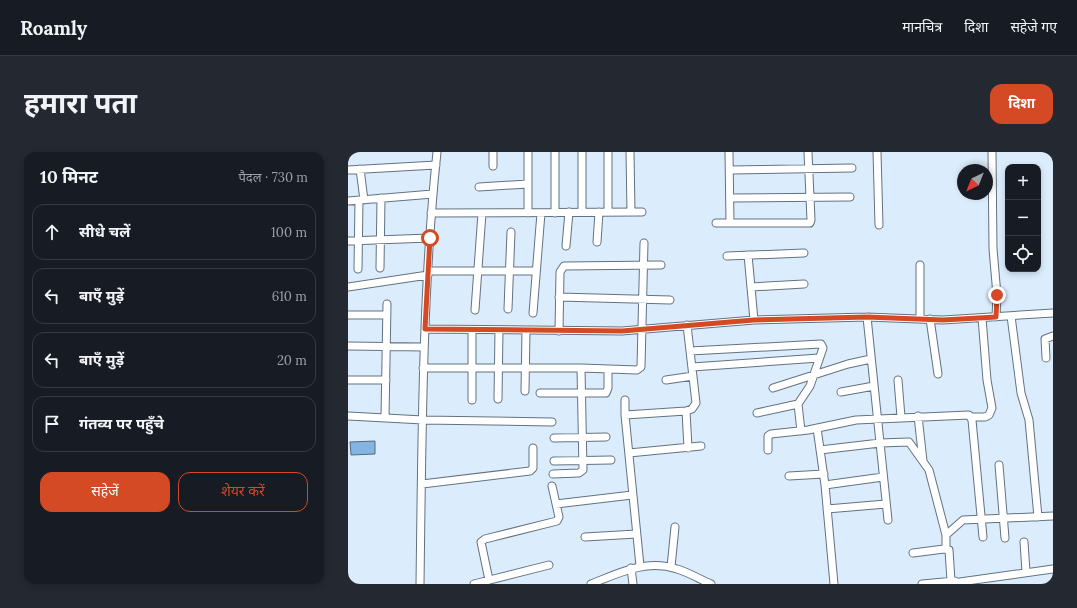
<!DOCTYPE html>
<html lang="hi">
<meta charset="utf-8">
<style>
:root{--surface:#171b24;--page:#242831;--text:#f1f3f6;--muted:#9ea1a6;--line:#363941;--accent:#d44a25}
body{margin:0;font-family:Lora,"Noto Sans Devanagari",serif;background:var(--page);color:var(--text)}
.controls{position:absolute;right:12px;top:12px;display:grid;overflow:hidden;border-radius:8px;box-shadow:0 2px 6px #0003}
.controls button{width:36px;height:36px;display:grid;place-items:center;padding:0;border:0;border-bottom:1px solid var(--line);background:var(--surface);color:var(--text);font:20px sans-serif}
.compass{position:absolute;left:609px;top:12px;width:36px;height:36px;border-radius:50%;background:var(--surface);box-shadow:0 2px 6px #0003;rotate:223deg}
.stop{position:absolute;width:12px;height:12px;margin:-9px;border:3px solid #d44a25;border-radius:50%;background:#fff}
.stop.end{background:#d44a25;border-color:#fff;box-shadow:0 1px 4px #0008}
.list{margin:0;padding:0;list-style:none}
h2{display:flex;justify-content:space-between;align-items:center;height:52px;margin:0;padding:0 16px;font-size:17px}
h2 small{font-size:13px;font-weight:400;color:var(--muted)}
.list li{display:grid;grid-template-columns:26px 1fr auto;gap:12px;align-items:center;box-sizing:border-box;height:56px;margin:0 8px 8px;padding:0 8px;border:1px solid var(--line);border-radius:12px}
.list b{display:block;font-size:15px;white-space:nowrap}
.list em{font-size:13px;font-style:normal;color:var(--muted)}
.actions{display:flex;gap:8px;padding:12px 16px}
.actions a{flex:1;padding:9px 0;border:1px solid var(--accent);border-radius:12px;text-align:center;font-size:14px;color:var(--accent)}
.actions .main{background:var(--accent);color:#fff}
.icon{flex:none;width:22px;height:22px;fill:none;stroke:currentColor;stroke-width:2;stroke-linecap:round;stroke-linejoin:round}
.map{position:relative;flex:none;width:705px;height:432px;overflow:hidden;border-radius:12px}
header{display:flex;align-items:center;gap:24px;box-sizing:border-box;height:56px;padding:0 20px;background:var(--surface);border-bottom:1px solid var(--line)}
header strong{font-size:19px}
nav{display:flex;gap:22px;margin-inline-start:auto;font-size:14px}
.intro{display:flex;align-items:center;justify-content:space-between;box-sizing:border-box;height:96px;padding:0 24px}
h1{margin:0;font-size:28px}
.button{padding:10px 18px;border-radius:12px;background:var(--accent);color:#fff;font-size:14px;font-weight:700}
main{display:flex;gap:24px;padding:0 24px}
aside{flex:1;background:var(--surface);border-radius:12px;box-shadow:0 2px 6px #0003}
.map>svg:first-child{display:block}
.building{fill:#84b5e2;stroke:#596876}
.lines{fill:none;stroke-linecap:round;stroke-linejoin:round}
.street-casing{stroke:#637280;stroke-width:9}
.street{stroke:#fff;stroke-width:7}
.route{stroke:#d44a25;stroke-width:5}
</style>
<header>
<strong>Roamly</strong>
<nav><a>मानचित्र</a><a>दिशा</a><a>सहेजे गए</a></nav>
</header>
<div class="intro"><h1>हमारा पता</h1><a class="button">दिशा</a></div>
<main>
<aside>
<h2>10 मिनट<small>पैदल · 730 m</small></h2>
<ul class="list">
<li><svg class="icon" aria-label="ahead" viewBox="0 0 24 24"><path d="M12 20V5M6 11l6-6 6 6"/></svg><div><b>सीधे चलें</b></div><em>100 m</em></li>
<li><svg class="icon" aria-label="left" viewBox="0 0 24 24"><path d="M17 20v-9H6M10 6l-5 5 5 5"/></svg><div><b>बाएँ मुड़ें</b></div><em>610 m</em></li>
<li><svg class="icon" aria-label="left" viewBox="0 0 24 24"><path d="M17 20v-9H6M10 6l-5 5 5 5"/></svg><div><b>बाएँ मुड़ें</b></div><em>20 m</em></li>
<li><svg class="icon" aria-label="arrive" viewBox="0 0 24 24"><path d="M6 21V4h12l-3 4 3 4H6"/></svg><div><b>गंतव्य पर पहुँचे</b></div></li>
</ul>
<div class="actions"><a class="main">सहेजें</a><a>शेयर करें</a></div>
</aside>
<div class="map">
<svg width="705" height="432" viewBox="0 0 705 432">
<rect width="100%" height="100%" fill="#dbecfc"/>
<path class="building" d="M27 289V302L3 303 2 290Z"/>
<g class="lines">
<g class="street-casing">
<path id="street" d="M234 0V60
M282 0 283 60
M381 0 382 71
M529 0 531 73
M644 0 645 97 649 143 648 165
M145 14V0
M12 17 16 48
M0 18 88 13
M382 18 504 16
M131 35 180 32
M382 46 502 45
M0 49 85 42
M260 60V0
M83 61 294 60
M180 61V0
M207 61V0
M368 71H462L463 68 460 0
M0 89 82 86
M249 90 251 60
M218 94 221 60
M400 103 406 168
M379 104 456 101
M572 113V166
M32 116 33 46
M10 117 11 48
M80 119H188
M0 135 80 123
M403 135 456 132
M211 145 322 148
M160 157 163 80
M127 158 134 61
M185 161 193 61
M0 163H39
M663 164 673 241 681 268 690 365
M519 165 540 368
M582 167 590 222
M77 177 274 179 406 168 519 165 595 168 705 161
M124 178V248
M211 179 212 120 216 114 313 113
M0 194 76 195
M342 199 473 192 475 196 462 234 450 252 453 279
M698 206 697 187 705 184
M344 215 471 206
M75 216H233L235 318 231 321 205 322
M233 216 289 218 293 215 296 91
M0 228H38
M318 228 345 224
M550 228 553 265
M425 236 500 212 523 207
M177 239 178 178
M493 240 526 234
M192 241H258L260 236V217
M150 247 151 178
M277 248V263
M338 259 340 296
M409 261 450 252
M0 264 75 268 204 270
M570 264 575 309
M37 265 39 152
M623 265H637L641 263 644 256 639 228 634 166
M469 276 477 333 486 432
M206 286 258 285
M420 298V284L423 282 460 278 508 268 621 263 624 268 635 385
M472 298 532 291 561 290 581 318 598 383
M281 301 353 294
M206 309 263 308
M651 313 657 386
M441 324 476 322
M74 332 182 319 185 316V296
M477 333 535 325
M208 352 284 343
M479 357 538 352
M237 385 288 382
M676 390 678 420
M598 397V383L615 368 705 364
M565 401 596 397 601 398 603 429
M292 414 277 263 338 259 344 257 348 251 339 173
M323 415 327 375
M283 416 285 432
M141 428 133 390 137 387 209 369 211 365 204 334
M612 430 705 417
M72 432C74 288 74 143 89 0
M126 432 201 413
M243 432C271 421 298 407 329 417 340 420 351 427 363 432
M574 432 607 429"/>
</g>
<use href="#street" class="street"/>
</g>
<g class="lines">
<path class="route" d="M82 86 77 177 274 179 406 168 519 165 595 168 648 165 649 143"/>
</g>
</svg>
<div class="controls">
<button>+</button>
<button>−</button>
<button><svg class="icon" aria-label="locate" viewBox="0 0 24 24"><circle cx="12" cy="12" r="6"/><path d="M12 2v4M12 18v4M2 12h4M18 12h4"/></svg></button>
</div>
<svg class="compass" viewBox="-18 -18 36 36"><path d="M0-13l5 13h-10z" fill="#e53935"/><path d="M0 13l5-13h-10z" fill="#9ea1a6"/></svg>
<div class="stop" style="left:82px;top:86px"></div>
<div class="stop end" style="left:649px;top:143px"></div>
</div>
</main>
